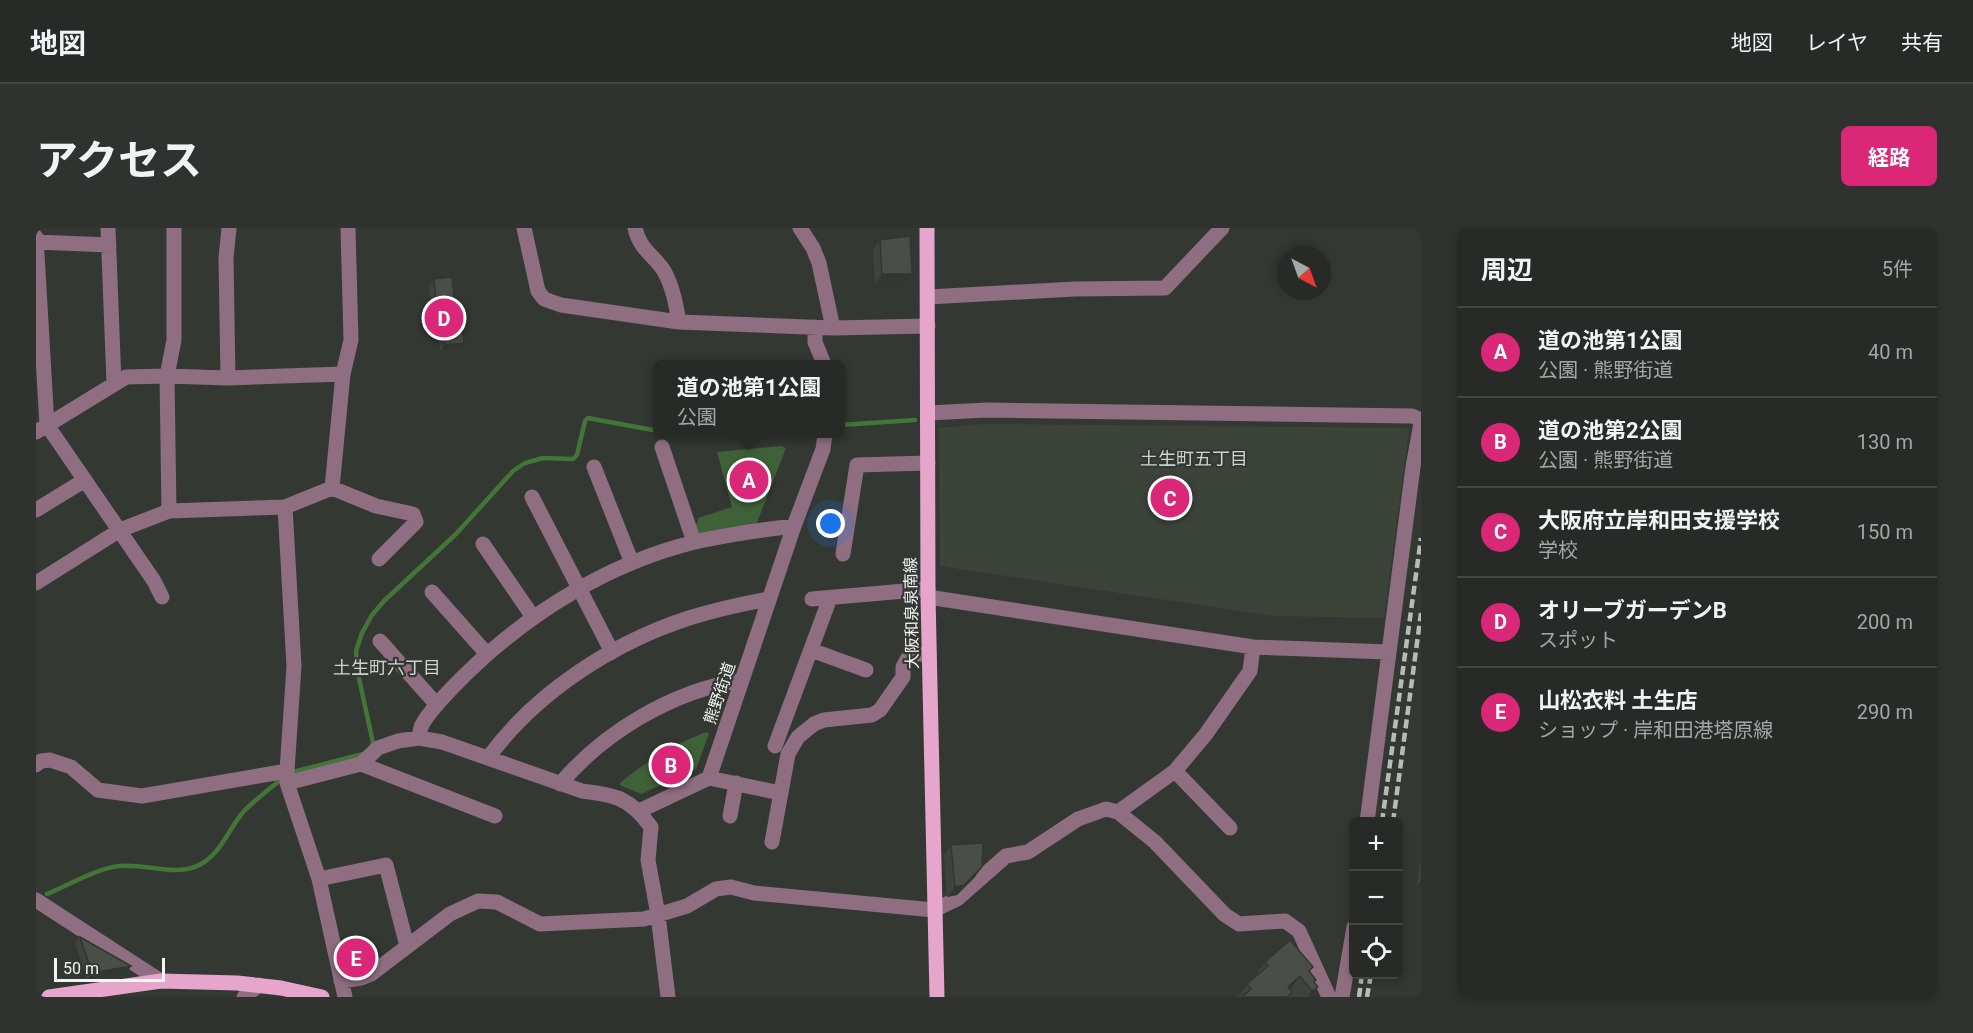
<!DOCTYPE html>
<html lang="ja">
<meta charset="utf-8">
<style>
:root{--surface:#272a26;--page:#2f322e;--text:#f1f3f6;--muted:#a4a7a7;--line:#434643;--accent:#db2777}
body{margin:0;font-family:Roboto,"Noto Sans JP",sans-serif;background:var(--page);color:var(--text)}
.controls{position:absolute;right:18px;bottom:18px;display:grid;overflow:hidden;border-radius:9px;box-shadow:0 3px 9px #0003}
.controls button{width:54px;height:54px;display:grid;place-items:center;padding:0;border:0;border-bottom:2px solid var(--line);background:var(--surface);color:var(--text);font:30px sans-serif}
.compass{position:absolute;left:1241px;top:18px;width:54px;height:54px;border-radius:50%;background:var(--surface);box-shadow:0 3px 9px #0003;rotate:139deg}
.scale{position:absolute;left:18px;bottom:15px;width:111px;box-sizing:border-box;padding-left:6px;border:3px solid #f2f5f2;border-top:0;font-size:16px;line-height:21px;white-space:nowrap;color:#f2f5f2;-webkit-text-stroke:4px #343833;paint-order:stroke}
.you{position:absolute;left:795px;top:296px;width:21px;height:21px;margin:-15px;border:4px solid #fff;border-radius:50%;background:#1a73e8;box-shadow:0 0 0 9px #1a73e833}
.badge{display:grid;place-items:center;width:39px;height:39px;border-radius:50%;background:var(--accent);color:#fff;font-size:20px;font-weight:700}
.pin{position:absolute;translate:-50% -50%;border:3px solid #fff;box-shadow:0 2px 6px #0006}
.popup{position:absolute;left:617px;top:132px;width:192px;height:78px;box-sizing:border-box;display:grid;place-content:center;border-radius:9px;background:var(--surface);filter:drop-shadow(0 2px 4px #0005);font-size:20px;white-space:nowrap;color:var(--muted)}
.popup b{font-size:22px;color:var(--text)}
.popup::after{content:'';position:absolute;left:50%;top:100%;margin-left:-12px;border:12px solid transparent;border-top-color:var(--surface)}
.list{margin:0;padding:0;list-style:none}
h2{display:flex;justify-content:space-between;align-items:center;height:78px;margin:0;padding:0 24px;font-size:26px}
h2 small{font-size:20px;font-weight:400;color:var(--muted)}
.list li{display:grid;grid-template-columns:39px 1fr auto;gap:18px;align-items:center;box-sizing:border-box;height:90px;padding:0 24px;border-top:2px solid var(--line)}
.list b{display:block;font-size:22px;white-space:nowrap}
.list p{margin:0;font-size:20px;white-space:nowrap;color:var(--muted)}
.list em{font-size:20px;font-style:normal;color:var(--muted)}
.icon{flex:none;width:33px;height:33px;fill:none;stroke:currentColor;stroke-width:2;stroke-linecap:round;stroke-linejoin:round}
.map{position:relative;flex:none;width:1385px;height:769px;overflow:hidden;border-radius:9px}
header{display:flex;align-items:center;gap:36px;box-sizing:border-box;height:84px;padding:0 30px;background:var(--surface);border-bottom:2px solid var(--line)}
header strong{font-size:28px}
nav{display:flex;gap:33px;margin-inline-start:auto;font-size:21px}
.intro{display:flex;align-items:center;justify-content:space-between;box-sizing:border-box;height:144px;padding:0 36px}
h1{margin:0;font-size:42px}
.button{padding:15px 27px;border-radius:9px;background:var(--accent);color:#fff;font-size:21px;font-weight:700}
main{display:flex;gap:36px;padding:0 36px}
aside{flex:1;background:var(--surface);border-radius:9px;box-shadow:0 3px 9px #0003}
.map>svg:first-child{display:block}
.built{fill:#3c443a}
.green{fill:#3f6138}
.lines{fill:none;stroke-linecap:round;stroke-linejoin:round}
.stream{stroke:#437537;stroke-width:4.5}
.minor{stroke:#8f6e81;stroke-width:15}
.major{stroke:#e6a5cb;stroke-width:15}
.rail{stroke:#b8bcb8;stroke-width:4.5;stroke-dasharray:9 4.5;stroke-linecap:butt}
.wall{fill:#3f433e}
.shaded-wall{fill:#333732}
.building{fill:#494e48;stroke:#333732;stroke-width:1.5}
.labels{text-anchor:middle;stroke-width:4.5;stroke-linejoin:round;paint-order:stroke}
.street-label{font-size:16px;fill:#f2f5f2;stroke:#343833}
.neighbourhood-label{font-size:18px;fill:#cdd3cc;stroke:#343833}
</style>
<header>
<strong>地図</strong>
<nav><a>地図</a><a>レイヤ</a><a>共有</a></nav>
</header>
<div class="intro"><h1>アクセス</h1><a class="button">経路</a></div>
<main>
<div class="map">
<svg width="1385" height="769" viewBox="0 0 1385 769">
<rect width="100%" height="100%" fill="#343833"/>
<path class="built" d="M949 196 1370 200 1373 202 1348 390 1238 388 904 338 903 200Z"/>
<path class="green" d="M745 218 750 220 720 297 665 307 659 303 656 297 662 295V290L696 279 681 224Z
M670 504 673 506 660 541 605 566 584 557V555C610 533 639 516 670 504Z"/>
<g class="lines">
<path class="stream" d="M804 197 879 192
M642 206H648
M335 519 337 515 321 441 320 423 326 405 336 387 348 373 420 306 477 243 489 235 507 230 537 231 541 227 549 193 552 190 622 203
M257 544 327 526
M11 666C33 657 61 640 84 638 110 635 141 650 165 636 186 624 193 600 208 583 219 572 231 563 243 553"/>
<path class="minor" d="M72 0 78 155
M488 0 502 63 508 71 525 77 643 94 797 100 892 98
M599 0C604 22 617 26 628 43 637 59 640 77 643 94
M764 0 777 20 783 35 797 100
M0 9 11 197 118 353 126 369
M0 14 73 17
M892 69 1039 61 1129 60 1186 0
M779 99V114L788 136
M192 150 190 30 193 0
M892 185 951 182 1376 188 1385 192
M0 204 90 149 131 148 192 150 307 146
M626 219 658 314
M558 239 596 335
M296 260 340 278 377 286 380 294 343 331
M496 269 576 424
M249 279 258 438 251 543V555
M0 282 49 252
M133 283 131 148 138 112V0
M447 316 497 389
M807 326 821 237 892 235
M0 355 84 302 133 283 249 279 296 260 307 146 315 112 312 0
M396 364 451 426
M892 369 1217 419 1352 424
M776 371 892 361
M344 413 401 477
M775 422 830 442
M383 510C384 506 384 500 386 497 394 481 418 458 431 445 494 384 573 335 659 314 692 306 725 302 758 298
M739 518 794 370
M452 530C499 465 576 415 653 390 679 382 706 376 733 371
M325 536 459 588
M0 537 5 533 14 532 35 539 62 562 106 568 251 543
M1139 543 1194 600
M673 550 744 565
M524 556C569 503 637 463 706 452
M603 583 673 550 758 298 787 221 789 206
M1082 584 1139 543 1170 506 1214 443 1217 419
M694 588 700 555
M1331 594 1377 239 1385 195
M736 614 752 526 762 509 778 496 788 492 836 487 844 482 867 449V439L872 430 877 426H893
M283 651 350 637 371 718
M0 672 125 753
M305 753 325 750 335 746 414 686 442 673 461 674 504 696 608 691 651 678 680 661 695 659 718 665 898 682 921 671 970 628 992 624 1042 591 1070 581 1082 584 1119 614 1189 687 1203 696 1249 693 1263 703 1293 769
M208 769 223 757
M309 769 283 651 251 555 325 536 342 520 362 513 383 510 406 514 546 563C580 567 594 570 615 599L612 632 622 687 632 769
M1306 769 1318 699"/>
<path class="major" d="M891 0 892 369 901 769
M13 769 125 753 201 755 245 760 286 769"/>
<path class="rail" d="M1346 594 1385 310
M1357 594 1385 385
M1323 769 1326 746
M1331 769 1335 746"/>
</g>
<path class="wall" d="M844 12 876 46 869 56H839L837 22Z
M398 51 423 121 404 123 401 91 396 92 393 58Z
M915 617 939 649 921 667 911 669 908 627Z
M1385 629V659L1381 658Z
M44 709 91 745 51 752 39 715Z
M315 712 336 735 331 742 316 745 310 719Z
M1229 734 1274 744 1278 755 1274 769H1202L1211 756 1216 752Z"/>
<path class="shaded-wall" d="M846 46H876L869 56H839Z
M406 84 401 91 396 92 401 85Z
M428 115 423 121 404 123 409 117Z
M946 639 939 649 921 667 911 669 919 659Z
M1385 652V659L1381 658Z
M336 735 331 742 316 745 321 738Z
M95 738 91 745 51 752 56 745Z
M1264 748 1250 767 1252 759Z
M1282 759 1274 769H1272L1276 763Z"/>
<path class="building" d="M874 8 876 46H846L844 12Z
M416 49 419 81H424L428 115 409 117 406 84 401 85 398 51Z
M947 615 946 639 928 657 919 659 915 617Z
M44 709 95 738 56 745Z
M330 709 336 735 321 738 315 712Z
M1254 712 1277 739 1273 743 1280 752 1278 754 1282 759 1276 763 1264 748 1252 759 1256 764 1251 769H1206L1215 761 1211 756 1232 738 1229 734Z"/>
<g class="labels">
<g class="street-label">
<text transform="translate(875 385) rotate(-91)" y="6">大阪和泉泉南線</text>
<text transform="translate(683 465) rotate(-71)" y="6">熊野街道</text>
</g>
<g class="neighbourhood-label">
<text x="1158" y="237">土生町五丁目</text>
<text x="351" y="446">土生町六丁目</text>
</g>
</g>
</svg>
<div class="controls">
<button>+</button>
<button>−</button>
<button><svg class="icon" aria-label="locate" viewBox="0 0 24 24"><circle cx="12" cy="12" r="6"/><path d="M12 2v4M12 18v4M2 12h4M18 12h4"/></svg></button>
</div>
<svg class="compass" viewBox="-18 -18 36 36"><path d="M0-13l5 13h-10z" fill="#e53935"/><path d="M0 13l5-13h-10z" fill="#a4a7a7"/></svg>
<div class="scale">50 m</div>
<div class="you"></div>
<div class="pin badge" style="left:713px;top:252px">A</div>
<div class="popup"><b>道の池第1公園</b>公園</div>
<div class="pin badge" style="left:635px;top:537px">B</div>
<div class="pin badge" style="left:1134px;top:270px">C</div>
<div class="pin badge" style="left:408px;top:90px">D</div>
<div class="pin badge" style="left:320px;top:730px">E</div>
</div>
<aside>
<h2>周辺<small>5件</small></h2>
<ul class="list">
<li><span class="badge">A</span><div><b>道の池第1公園</b><p>公園 · 熊野街道</p></div><em>40 m</em></li>
<li><span class="badge">B</span><div><b>道の池第2公園</b><p>公園 · 熊野街道</p></div><em>130 m</em></li>
<li><span class="badge">C</span><div><b>大阪府立岸和田支援学校</b><p>学校</p></div><em>150 m</em></li>
<li><span class="badge">D</span><div><b>オリーブガーデンB</b><p>スポット</p></div><em>200 m</em></li>
<li><span class="badge">E</span><div><b>山松衣料 土生店</b><p>ショップ · 岸和田港塔原線</p></div><em>290 m</em></li>
</ul>
</aside>
</main>
